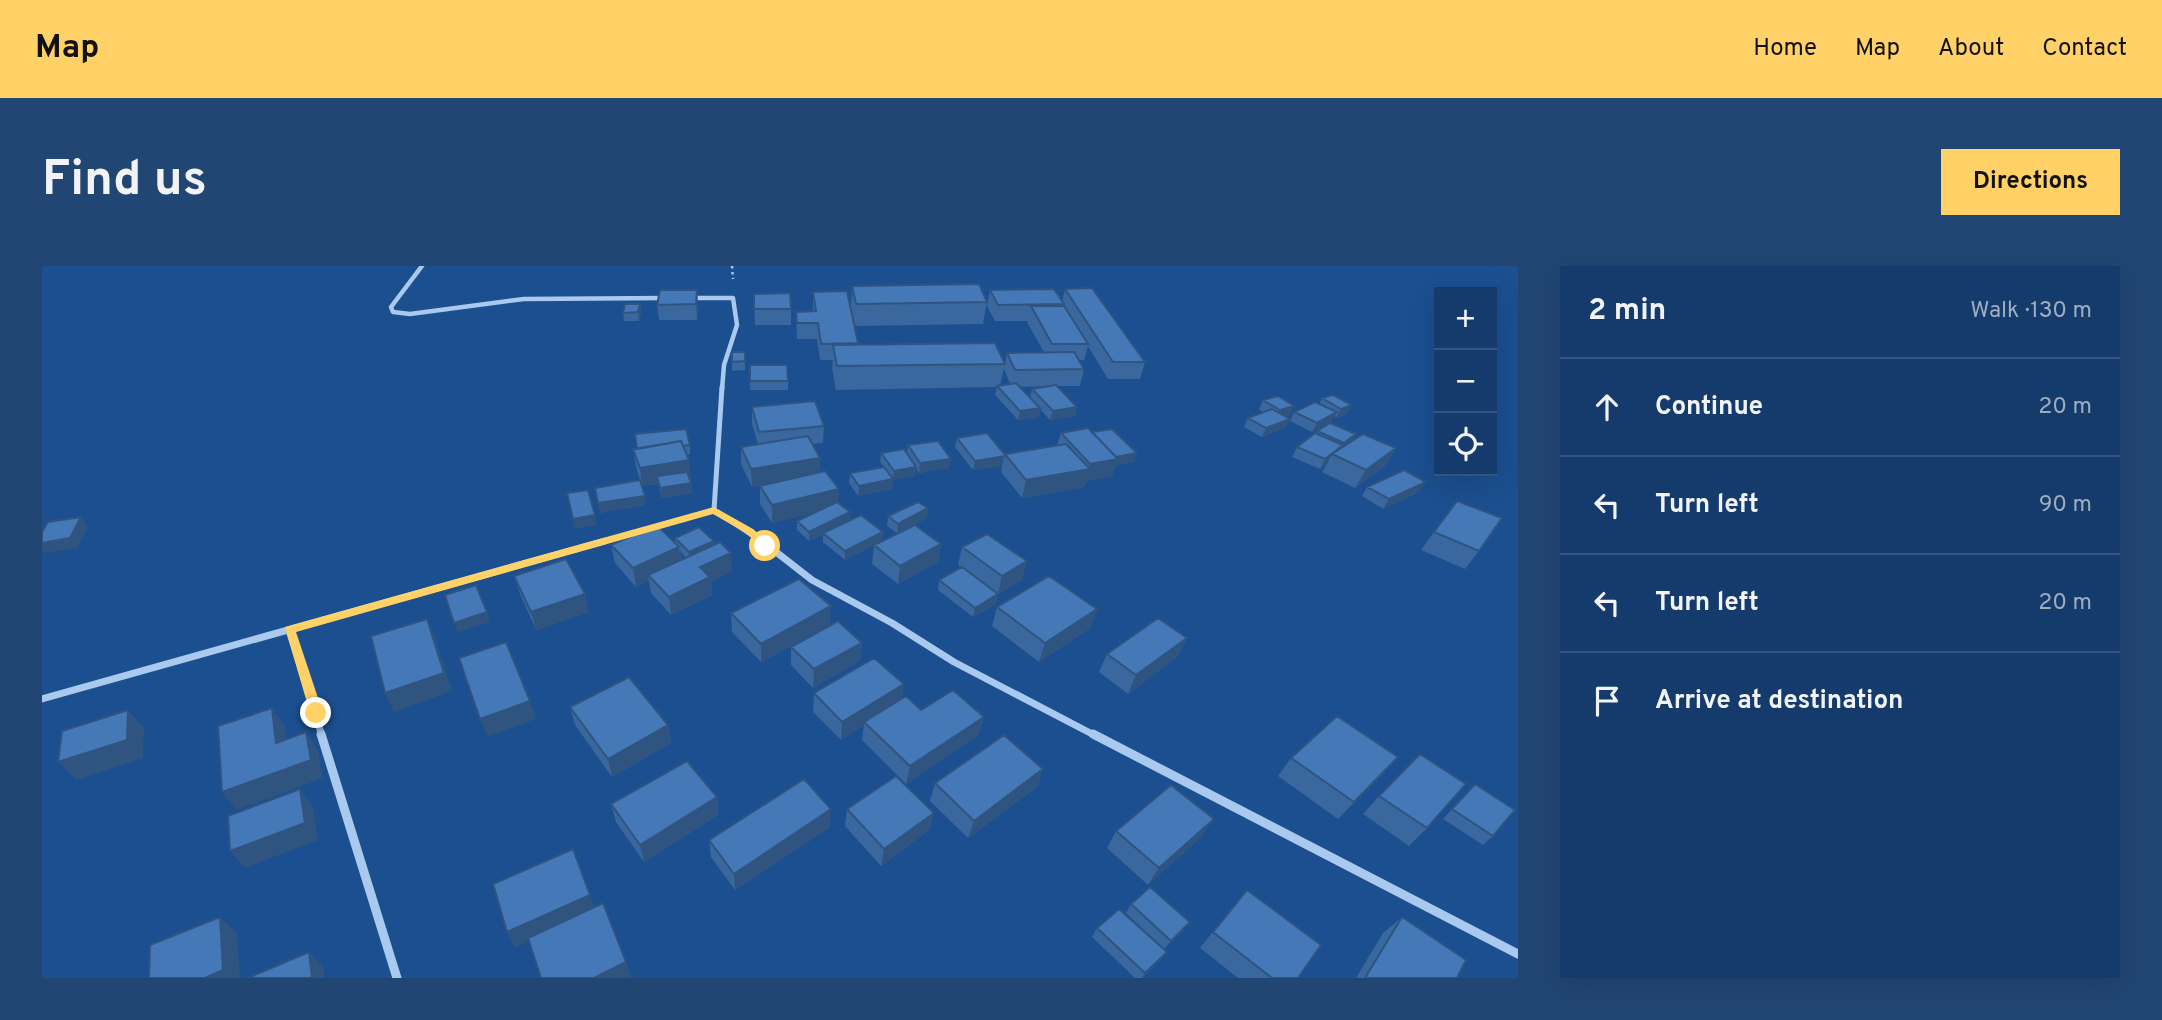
<!DOCTYPE html>
<meta charset="utf-8">
<style>
:root{--surface:#143b6b;--page:#214673;--text:#f1f3f6;--muted:#9dadc1;--line:#33557e;--accent:#ffd166}
body{margin:0;font-family:Overpass,sans-serif;background:var(--page);color:var(--text)}
.controls{position:absolute;right:21px;top:21px;display:grid;overflow:hidden;border-radius:0px;box-shadow:0 7px 28px #0002}
.controls button{width:63px;height:63px;display:grid;place-items:center;padding:0;border:0;border-bottom:2px solid var(--line);background:var(--surface);color:var(--text);font:35px sans-serif}
.stop{position:absolute;width:21px;height:21px;margin:-16px;border:5px solid #ffd166;border-radius:50%;background:#fff}
.stop.end{background:#ffd166;border-color:#fff;box-shadow:0 2px 7px #0008}
.list{margin:0;padding:0;list-style:none}
h2{display:flex;justify-content:space-between;align-items:center;height:91px;margin:0;padding:0 28px;font-size:30px}
h2 small{font-size:23px;font-weight:400;color:var(--muted)}
.list li{display:grid;grid-template-columns:46px 1fr auto;gap:21px;align-items:center;box-sizing:border-box;height:98px;padding:0 28px;border-top:2px solid var(--line)}
.list b{display:block;font-size:26px;white-space:nowrap}
.list em{font-size:23px;font-style:normal;color:var(--muted)}
.icon{flex:none;width:38px;height:38px;fill:none;stroke:currentColor;stroke-width:2;stroke-linecap:round;stroke-linejoin:round}
.map{position:relative;flex:none;width:1476px;height:712px;overflow:hidden;border-radius:0px}
header{display:flex;align-items:center;gap:42px;box-sizing:border-box;height:98px;padding:0 35px;background:var(--accent);color:#111}
header strong{font-size:33px}
nav{display:flex;gap:38px;margin-inline-start:auto;font-size:24px}
.intro{display:flex;align-items:center;justify-content:space-between;box-sizing:border-box;height:168px;padding:0 42px}
h1{margin:0;font-size:49px}
.button{padding:18px 32px;border-radius:0px;background:var(--accent);color:#111;font-size:24px;font-weight:700}
main{display:flex;gap:42px;padding:0 42px}
aside{flex:1;background:var(--surface);border-radius:0px;box-shadow:0 7px 28px #0002}
.map>svg:first-child{display:block}
.lines{fill:none;stroke-linecap:round;stroke-linejoin:round}
.path{stroke:#a9c9ee;stroke-width:2.5;stroke-dasharray:2.5 3.5;stroke-linecap:butt}
.minor-far3{stroke:#a9c9ee;stroke-width:4.5}
.minor-far2{stroke:#a9c9ee;stroke-width:5}
.minor-far1{stroke:#a9c9ee;stroke-width:7}
.minor{stroke:#a9c9ee;stroke-width:9}
.wall{fill:#3a679d;fill-rule:evenodd}
.shaded-wall{fill:#305480}
.building{fill:#4478b7;stroke:#305480;stroke-width:2}
.route{fill:#ffd166}
</style>
<header>
<strong>Map</strong>
<nav><a>Home</a><a>Map</a><a>About</a><a>Contact</a></nav>
</header>
<div class="intro"><h1>Find us</h1><a class="button">Directions</a></div>
<main>
<div class="map">
<svg width="1476" height="712" viewBox="0 0 1476 712">
<rect width="100%" height="100%" fill="#1b4f8f"/>
<g class="lines">
<path class="path" d="M690 0 691 13"/>
<path class="minor-far3" d="M380 0 349 41 351 46 368 48 482 33 626 32
M648 32H691L695 59 682 99 680 123"/>
<path class="minor-far2" d="M672 244 680 121
M556 277 672 244 722 277"/>
<path class="minor-far1" d="M720 275 770 314 850 357 912 396 1054 470
M247 364 280 470
M0 433 563 275"/>
<path class="minor" d="M279 468 355 712
M1051 468 1476 688"/>
</g>
<path class="wall" d="M810 20 945 36 941 58 813 60 809 42Z
M1023 23 1103 96 1098 113H1066L1046 80 1042 94H1037L1042 103 1038 120H1014L1035 141 1033 150 1008 154 998 143 996 151 976 154 953 129 955 121 794 124 790 102 791 94H778L775 73H755L754 46 771 45V26L816 77V79L963 98 958 120 968 118 962 103 965 87 1002 86 985 56 986 55H953L945 40 948 24 1020 36ZM1010 120 990 123 988 131 978 121Z
M618 24 656 39 655 54H617L615 39Z
M712 28 749 43V59H713Z
M598 38 599 46 597 55H582L581 47Z
M690 86H703V104L690 105Z
M708 99 746 115V124H708Z
M1291 129 1305 148 1294 152 1292 150 1290 155 1270 166 1248 155 1252 146 1277 138 1280 132Z
M1221 134 1248 149 1243 150 1248 153 1243 162 1220 171 1202 161 1206 152 1221 146 1217 143Z
M710 141 782 160 781 177 770 178 778 192 777 206 797 223 796 237 808 246 807 254 841 266 840 275 803 294 781 276V268L767 275 755 264V255L773 246 730 257 718 238V220L724 218 710 221 699 198V181L716 178 710 158Z
M1275 165 1314 168 1311 174 1354 182 1343 200 1313 222 1280 206 1285 198 1278 203 1250 191 1255 181 1273 168Z
M1050 166 1092 196 1074 199 1070 210 1044 215 1042 221 980 232 959 206 960 200 931 204 913 181 915 172 963 189 1015 179 1019 167Z
M648 179V188L645 189 650 227 620 232 616 218 600 220 604 239 558 247 598 214 594 201 591 183Z
M866 179 907 202 877 207 874 202 873 210 851 214 850 223 816 230 807 217 808 207 842 201 838 196 839 187 865 188Z
M1325 221 1377 226 1341 243 1320 230Z
M886 242 885 252 855 267 845 260 846 250Z
M1392 266 1437 285 1423 303 1379 284Z
M633 272 672 275 673 279 690 305 669 316 670 329 629 349 609 327 607 315 594 321 573 297 569 279 633 277ZM638 285 644 292 639 294Z
M899 278 896 296 856 318 830 298 832 279Z
M920 281 980 314 956 328 954 338 931 351 896 324 897 314 919 302 916 299Z
M472 310 547 346 494 364 478 328Z
M955 341 1055 343 1048 362 997 396 950 360Z
M689 347 788 359 719 396 690 366Z
M1145 372 1136 390 1086 428 1057 406 1065 388Z
M820 377 818 395 771 422 749 399V381Z
M772 427 859 432 879 444 942 451 936 469 864 518 820 474 822 459 799 474 771 446Z
M528 441 626 459 629 477 570 511 533 459Z
M1356 491 1341 508 1296 553 1236 510 1249 492Z
M1001 503 995 521 926 572 888 535 893 517Z
M1433 518 1451 570 1441 579 1401 553Z
M1337 530 1385 562 1367 580 1321 548Z
M675 531 676 549 602 596 574 556 569 538Z
M805 543 892 547 887 564 839 600 803 560Z
M788 561 693 624 669 591 667 574Z
M1074 565 1160 570 1106 619 1065 582Z
M1089 638 1148 656 1142 664 1122 683 1084 647Z
M1191 640 1256 712H1196L1158 682Z
M1360 651 1415 712H1314L1341 667Z
M1055 662 1125 686 1118 694 1100 712H1093L1050 671Z"/>
<path class="shaded-wall" d="M655 24 656 39 655 54 654 38Z
M598 38 599 46 597 55 596 46Z
M1310 139 1305 148 1294 152 1299 143Z
M1252 140 1248 149 1233 153 1238 144Z
M1035 141 1033 150 1008 154 1011 145Z
M998 142 996 151 976 154 978 145Z
M1295 146 1290 155 1270 166 1275 157Z
M1248 153 1243 162 1220 171 1224 162Z
M1314 168 1309 178 1296 188 1302 177Z
M1354 182 1343 200 1313 222 1324 204Z
M1095 187 1092 196 1074 199 1070 210 1044 215 1042 221 980 232 984 214 1047 203 1048 198 1074 191Z
M1290 188 1285 198 1278 203 1283 193Z
M962 190 960 200 931 204 933 195Z
M778 192 777 209 710 221 709 203Z
M909 193 907 202 877 207 878 197Z
M647 194 649 212 617 217 615 210 616 218 600 220 598 202Z
M874 201 873 210 851 214 850 223 816 230 817 220 851 213 852 205Z
M1384 216 1377 226 1341 243 1347 233Z
M649 217 650 227 620 232 618 222Z
M797 223 796 241 730 257V239Z
M603 230 604 239 558 247 556 237Z
M886 242 885 252 855 267 856 258Z
M808 246 807 255 767 275V266Z
M553 249 554 259 533 263 531 253Z
M39 251 46 261 35 282 1 287 0 277Z
M841 266 840 275 803 294V285Z
M672 275 673 284 648 296 647 286Z
M899 278 896 296 856 318 858 300Z
M637 281 639 300 606 309 607 315 594 321 591 302Z
M689 287 690 305 669 316 670 329 629 349 627 331 658 301Z
M985 295 980 314 956 328 960 310Z
M543 328 547 346 494 364 489 346Z
M956 328 954 338 931 351 933 342Z
M789 340 788 359 719 396V378Z
M1055 343 1048 362 997 396 1003 377Z
M445 346 448 356 416 366 412 357Z
M385 353 393 371 410 425 352 446 343 427Z
M1145 372 1136 390 1086 428 1094 409Z
M820 377 818 395 771 422 772 403Z
M862 418 859 436 822 456V459L799 474 800 456Z
M488 435 494 453 446 471 438 453Z
M230 442 243 460 247 495 234 477Z
M86 444 102 462 101 492 35 514 16 496Z
M942 451 936 469 864 518 868 500Z
M626 459 629 477 570 511 566 493Z
M264 466 276 484 281 512 195 544 180 526Z
M1356 491 1341 508 1296 553 1312 536Z
M1001 503 995 521 926 572 932 555Z
M258 523 271 541 276 574 203 602 188 585Z
M675 531 676 549 602 596 598 579Z
M789 543 788 561 693 624 692 608Z
M892 547 887 564 839 600 842 583Z
M1172 553 1160 570 1106 619 1117 602Z
M548 629 554 645 473 682 465 666Z
M178 651 195 667 198 712H163Z
M1148 656 1142 664 1122 683 1129 675Z
M267 686 281 701 283 712H270Z
M1125 686 1118 694 1099 712 1103 707Z
M584 696 589 711 588 712H552Z"/>
<path class="building" d="M937 18 945 36 814 38 810 20Z
M1050 22 1103 96H1071L1023 23Z
M1012 23 1022 38 956 39 948 24Z
M618 24H655L654 38 615 39Z
M805 25 816 77 779 78 776 57H755L754 46 774 45 771 26Z
M748 27 749 43H712V28Z
M583 38H598L596 46 581 47Z
M989 40H1022L1046 78H1010Z
M953 77 963 98 795 100 791 79Z
M690 86H703V95L690 96Z
M1032 86 1042 103 973 104 965 87Z
M708 99H745L746 115H708Z
M974 117 998 142 978 145 955 120Z
M1014 119 1035 141 1011 145 990 123Z
M1291 129 1310 139 1299 143 1280 132Z
M1236 130 1252 140 1238 144 1221 134Z
M773 135 782 160 717 166 710 141Z
M1273 136 1295 146 1275 157 1252 146Z
M1230 143 1248 153 1224 162 1206 152Z
M1288 157 1314 168 1302 177 1275 165Z
M1046 162 1076 193 1048 198 1019 167Z
M644 163 648 179 641 180 639 175 595 183 593 168Z
M1070 163 1095 187 1074 191 1050 166Z
M945 167 964 190 933 195 915 172Z
M1273 167 1301 179 1283 193 1255 181Z
M1321 168 1354 182 1324 204 1290 188Z
M766 170 778 192 709 203 699 181Z
M639 175 647 194 598 202 591 183Z
M896 175 909 193 878 197 866 179Z
M1024 178 1048 203 984 214 963 188Z
M862 183 874 201 852 205 839 187Z
M842 201 851 213 817 220 808 207Z
M1362 204 1384 216 1347 233 1325 221Z
M783 205 797 223 730 239 718 220Z
M645 206 649 217 618 222 615 210Z
M598 214 603 230 556 237 553 222Z
M546 224 553 249 531 253 525 227Z
M1415 235 1460 252 1437 285 1392 266Z
M795 236 808 246 767 266 755 255Z
M876 236 886 242 856 258 846 250Z
M819 249 841 266 803 285 781 267Z
M39 251 28 272 0 277V266L6 256Z
M615 259 637 281 591 302 569 279Z
M873 259 899 278 858 300 832 279Z
M657 261 672 275 647 286 633 272Z
M945 268 985 295 960 310 920 281Z
M678 276 689 287 658 301 668 311 627 331 606 309Z
M524 293 543 328 489 346 472 310Z
M920 301 956 328 933 342 897 314Z
M1007 310 1055 343 1003 377 955 341Z
M757 313 789 340 719 378 689 347Z
M434 319 445 346 412 357 403 329Z
M1116 352 1145 372 1094 409 1065 388Z
M385 353 402 407 343 427 329 370Z
M796 355 820 377 772 403 749 381Z
M464 376 488 435 438 453 417 392Z
M832 392 862 418 800 456 772 427Z
M587 411 626 459 566 493 528 441Z
M911 424 942 451 868 500 822 456 864 430 879 444Z
M230 442 234 477 264 466 269 494 180 526 176 460Z
M86 444 85 474 16 496 20 465Z
M1295 450 1356 491 1312 536 1249 492Z
M962 469 1001 503 932 555 893 517Z
M1378 488 1424 518 1385 562 1337 530Z
M645 495 675 531 598 579 569 538Z
M854 510 892 547 842 583 805 543Z
M762 513 789 543 692 608 667 574Z
M1433 518 1473 544 1451 570 1410 543Z
M1129 519 1172 553 1117 602 1074 565Z
M258 523 263 557 188 585 186 550Z
M531 583 548 629 465 666 451 618Z
M1108 621 1148 656 1129 675 1089 638Z
M1205 624 1279 679 1256 712H1230L1171 666Z
M561 637 584 696 552 712H499L486 672Z
M1077 643 1125 686 1103 707 1055 662Z
M178 651 181 704 163 712H107L108 679Z
M1360 651 1424 694 1415 712H1323Z
M267 686 270 712H206Z"/>
<path class="route" d="M672 241 711 263 727 277V282H720L704 267 671 248 254 366 281 447 274 452 268 447 243 361Z"/>
</svg>
<div class="controls">
<button>+</button>
<button>−</button>
<button><svg class="icon" aria-label="locate" viewBox="0 0 24 24"><circle cx="12" cy="12" r="6"/><path d="M12 2v4M12 18v4M2 12h4M18 12h4"/></svg></button>
</div>
<div class="stop" style="left:723px;top:280px"></div>
<div class="stop end" style="left:274px;top:447px"></div>
</div>
<aside>
<h2>2 min<small>Walk · 130 m</small></h2>
<ul class="list">
<li><svg class="icon" aria-label="ahead" viewBox="0 0 24 24"><path d="M12 20V5M6 11l6-6 6 6"/></svg><div><b>Continue</b></div><em>20 m</em></li>
<li><svg class="icon" aria-label="left" viewBox="0 0 24 24"><path d="M17 20v-9H6M10 6l-5 5 5 5"/></svg><div><b>Turn left</b></div><em>90 m</em></li>
<li><svg class="icon" aria-label="left" viewBox="0 0 24 24"><path d="M17 20v-9H6M10 6l-5 5 5 5"/></svg><div><b>Turn left</b></div><em>20 m</em></li>
<li><svg class="icon" aria-label="arrive" viewBox="0 0 24 24"><path d="M6 21V4h12l-3 4 3 4H6"/></svg><div><b>Arrive at destination</b></div></li>
</ul>
</aside>
</main>
